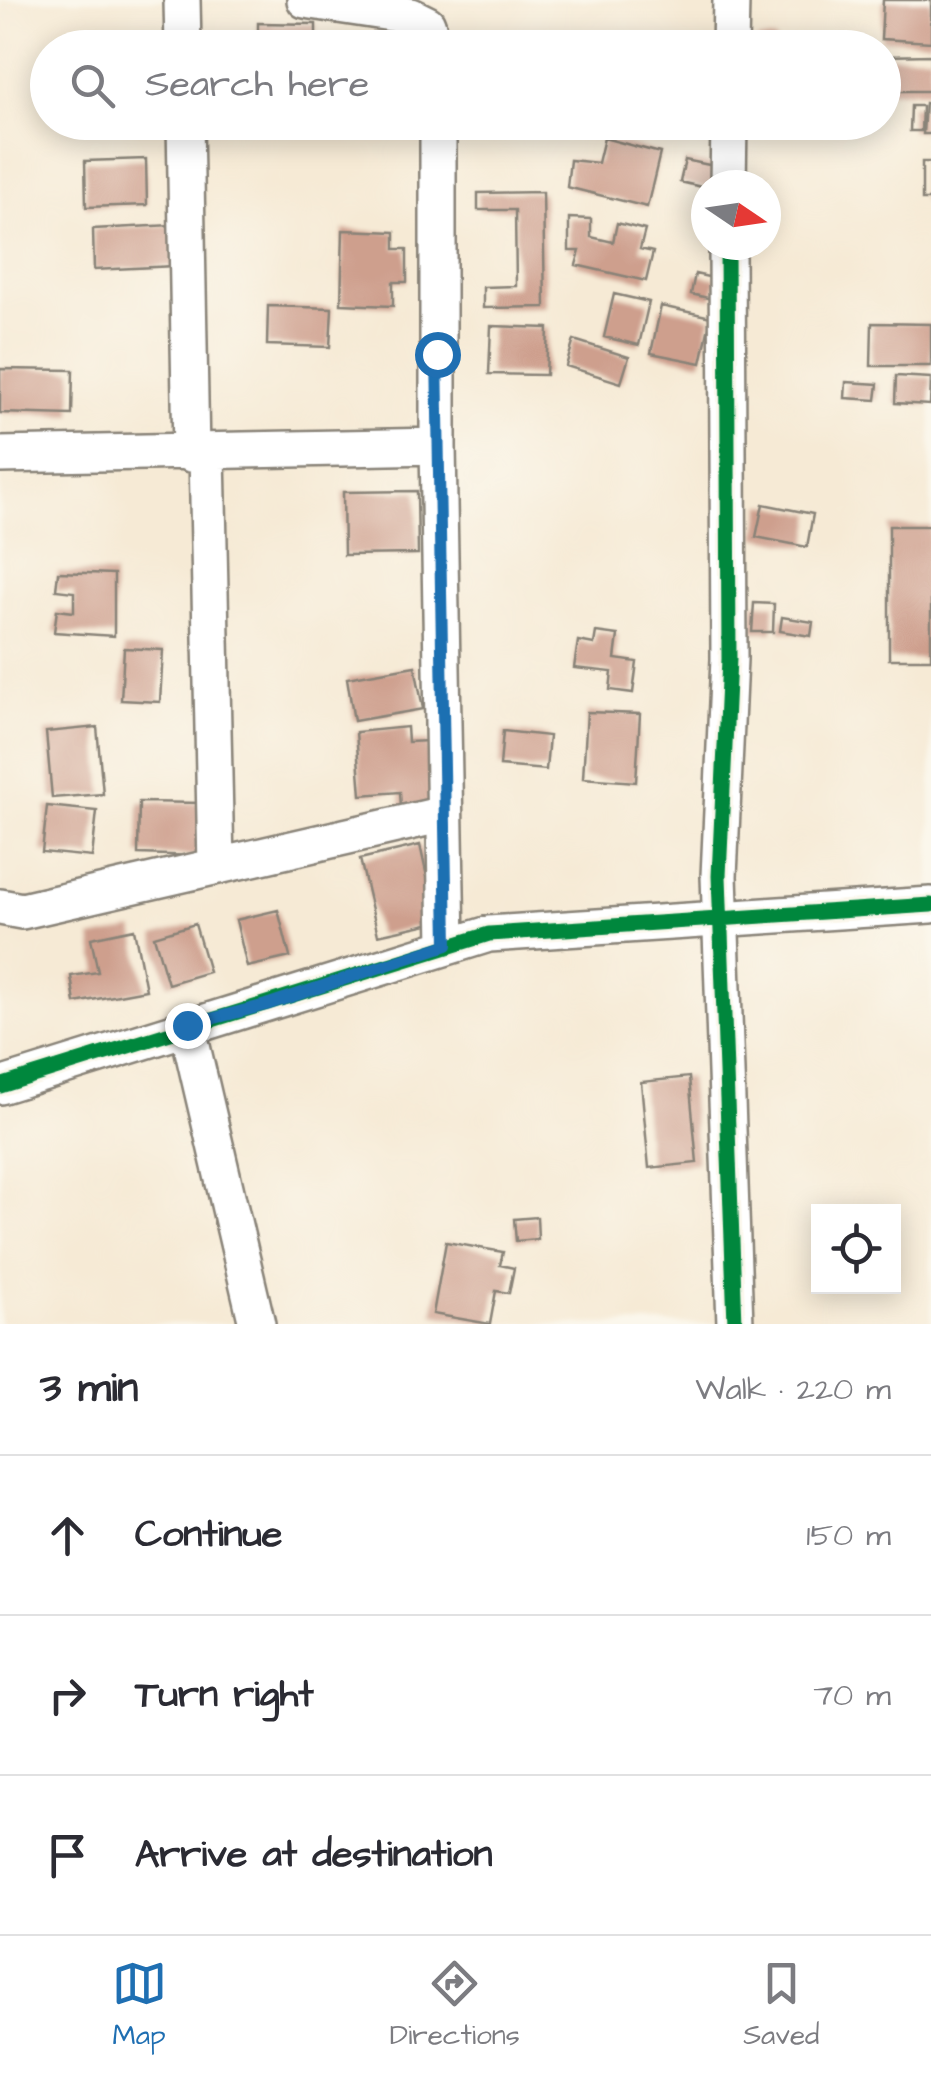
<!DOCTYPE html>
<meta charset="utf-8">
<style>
:root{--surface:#fff;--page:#f7f7f7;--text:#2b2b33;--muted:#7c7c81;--line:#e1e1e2;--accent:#1f6fb2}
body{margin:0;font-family:"Architects Daughter",sans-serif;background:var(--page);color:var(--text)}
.controls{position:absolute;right:30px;bottom:30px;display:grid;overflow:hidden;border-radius:0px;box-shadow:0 5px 25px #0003}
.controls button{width:90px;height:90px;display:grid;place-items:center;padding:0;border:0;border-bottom:2px solid var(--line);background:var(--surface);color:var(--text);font:50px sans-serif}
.compass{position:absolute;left:691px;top:170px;width:90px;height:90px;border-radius:50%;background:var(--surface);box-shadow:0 5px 25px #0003;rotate:103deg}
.stop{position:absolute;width:30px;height:30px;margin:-22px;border:8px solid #1f6fb2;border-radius:50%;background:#fff}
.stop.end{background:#1f6fb2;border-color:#fff;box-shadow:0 2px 10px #0008}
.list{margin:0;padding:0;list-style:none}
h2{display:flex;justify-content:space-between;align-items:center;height:130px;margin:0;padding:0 40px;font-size:42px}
h2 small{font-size:32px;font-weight:400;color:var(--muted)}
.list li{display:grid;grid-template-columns:65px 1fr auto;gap:30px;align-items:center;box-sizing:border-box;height:160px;padding:0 40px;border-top:2px solid var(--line)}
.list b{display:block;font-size:38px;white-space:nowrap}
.list em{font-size:32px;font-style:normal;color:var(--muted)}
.icon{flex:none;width:55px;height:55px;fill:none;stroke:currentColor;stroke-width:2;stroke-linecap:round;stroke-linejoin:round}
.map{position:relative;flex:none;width:931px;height:1324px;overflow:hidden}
.search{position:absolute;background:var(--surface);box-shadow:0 5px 25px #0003;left:30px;right:30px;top:30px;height:110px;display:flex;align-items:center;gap:25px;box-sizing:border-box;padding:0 35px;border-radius:55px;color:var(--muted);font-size:38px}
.sheet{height:610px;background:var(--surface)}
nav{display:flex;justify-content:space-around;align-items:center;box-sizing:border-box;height:140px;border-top:2px solid var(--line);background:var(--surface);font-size:28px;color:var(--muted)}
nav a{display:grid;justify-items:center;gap:5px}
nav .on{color:var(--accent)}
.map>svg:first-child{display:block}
.building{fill:#ce9f8d}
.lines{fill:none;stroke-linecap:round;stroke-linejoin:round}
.minor-casing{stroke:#898378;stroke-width:40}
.minor{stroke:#fff;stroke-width:35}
.cycleway-casing{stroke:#fbf7ec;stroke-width:21}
.cycleway{stroke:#00873e;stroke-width:15}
.route{stroke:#1f6fb2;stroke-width:12}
</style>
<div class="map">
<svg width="931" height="1324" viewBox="0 0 931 1324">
<rect width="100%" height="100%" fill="#fbf7ec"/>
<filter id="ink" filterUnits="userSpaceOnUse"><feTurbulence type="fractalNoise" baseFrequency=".01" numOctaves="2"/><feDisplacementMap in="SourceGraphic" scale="20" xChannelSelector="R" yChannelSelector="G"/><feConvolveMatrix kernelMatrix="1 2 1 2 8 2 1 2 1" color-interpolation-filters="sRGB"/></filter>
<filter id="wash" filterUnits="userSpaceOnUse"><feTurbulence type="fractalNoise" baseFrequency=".0048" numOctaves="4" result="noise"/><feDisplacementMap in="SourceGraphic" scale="40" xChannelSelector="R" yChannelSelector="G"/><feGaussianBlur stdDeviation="2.25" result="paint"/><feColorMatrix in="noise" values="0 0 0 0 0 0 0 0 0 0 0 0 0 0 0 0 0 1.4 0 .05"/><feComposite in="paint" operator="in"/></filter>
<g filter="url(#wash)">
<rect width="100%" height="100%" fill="#f6ead5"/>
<g id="blocks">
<path class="building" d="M883 0H931V42L881 39Z
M258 23 316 24V48H258Z
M776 39 777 48H758L757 40Z
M931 55V91H884V56Z
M925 103 931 104V134H923Z
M911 106H922L921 131H910Z
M93 122H167L168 126 93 128Z
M643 122H686L684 133Z
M604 138 660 153 647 207 567 187 570 160 598 163Z
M146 159 147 205 86 207 85 161Z
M685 160 719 167 715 185 706 188 680 182Z
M922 162H931V200H922Z
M543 192 545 307 483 308V287L516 286 515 210H478V193Z
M569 218 591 219V237L613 242 617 223 645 230 640 249 653 252 646 281 576 265 580 251H569Z
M172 225 174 266 94 270 93 229Z
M343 230 395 232V249H407V282H393V306L341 304Z
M695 274 717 279 712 299 691 294Z
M614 294 649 302 639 345 604 337Z
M268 306 332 308 330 347 267 345Z
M661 306 711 317 701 363 651 353Z
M872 323 931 324V366H871Z
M491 326 548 328 546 375 489 374Z
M574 340 629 357 621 383 566 366Z
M0 369 73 370 72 415 0 413Z
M896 376 931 378 930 405 895 403Z
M846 382 878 384 876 400 845 398Z
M417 491 418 554 344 555 343 492Z
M763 504 813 514 807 547 756 537Z
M889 526H931V659H889Z
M58 572 114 574V636L54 632 57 610 74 612V592L56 590Z
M754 603 774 604 773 632H752Z
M782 617 813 622 811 636 780 631Z
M596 632 618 635 615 659 637 662 633 693 610 690 612 672 574 668 578 641 594 644Z
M124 648 163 650 160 702 121 700Z
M415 666 423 709 354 721 347 678Z
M587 712 640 714 636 782 583 778Z
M97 727 103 794 52 798 46 732Z
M407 727 408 742 429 741 434 804 401 807 400 792 361 795 356 732Z
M503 731 549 736 546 770 500 766Z
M139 802 203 803 202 856 138 854Z
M47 806 97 811 92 857 42 852Z
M420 845 437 922 378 935 360 859Z
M278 910 290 957 247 967 236 920Z
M195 924 209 972 168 984 154 936Z
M134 929 146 990 75 1003 71 976 98 972 91 938Z
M689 1077 697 1163 649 1168 641 1082Z
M537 1217 538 1239 516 1241 514 1219Z
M446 1242 503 1252 500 1265 514 1268 509 1293 496 1291 490 1324 433 1314Z"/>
</g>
</g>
<g filter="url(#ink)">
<use href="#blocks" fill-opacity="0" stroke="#898378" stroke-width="2.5"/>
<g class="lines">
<g class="minor-casing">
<path id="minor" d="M182 0 183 48
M305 0 411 16 427 24 435 48
M730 48 731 0
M185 122 191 454
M438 122V446L447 945
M728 185 729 122
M727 245 729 659 719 876 735 1324
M207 454 216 866
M0 455 438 446
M0 907 22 911 444 814
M187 1025 257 1324
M0 1086 489 934 931 905"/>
</g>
<use href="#minor" class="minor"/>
<g class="cycleway-casing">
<path id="cycleway" d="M727 245 729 659 719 876 735 1324
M0 1086 489 934 931 905"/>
</g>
<use href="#cycleway" class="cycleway"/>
</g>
</g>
<g class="lines" filter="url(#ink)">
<path class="route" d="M187 1025 266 1005 447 945 437 354"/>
</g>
</svg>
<div class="controls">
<button><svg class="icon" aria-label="locate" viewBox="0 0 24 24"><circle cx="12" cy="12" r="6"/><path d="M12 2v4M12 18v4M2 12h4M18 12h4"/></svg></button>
</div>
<svg class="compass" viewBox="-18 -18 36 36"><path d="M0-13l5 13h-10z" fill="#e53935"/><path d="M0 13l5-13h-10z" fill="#7c7c81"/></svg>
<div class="stop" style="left:437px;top:354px"></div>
<div class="stop end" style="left:187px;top:1025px"></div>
<div class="search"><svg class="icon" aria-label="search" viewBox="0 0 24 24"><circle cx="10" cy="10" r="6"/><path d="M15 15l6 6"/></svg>Search here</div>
</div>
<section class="sheet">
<h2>3 min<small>Walk · 220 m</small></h2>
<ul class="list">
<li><svg class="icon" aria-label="ahead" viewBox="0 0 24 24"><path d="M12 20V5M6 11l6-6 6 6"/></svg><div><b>Continue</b></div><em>150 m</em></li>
<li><svg class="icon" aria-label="right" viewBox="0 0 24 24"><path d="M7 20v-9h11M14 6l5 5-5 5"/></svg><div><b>Turn right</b></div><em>70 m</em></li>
<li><svg class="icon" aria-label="arrive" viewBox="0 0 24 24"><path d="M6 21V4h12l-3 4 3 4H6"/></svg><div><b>Arrive at destination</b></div></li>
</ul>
</section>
<nav>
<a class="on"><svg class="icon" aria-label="map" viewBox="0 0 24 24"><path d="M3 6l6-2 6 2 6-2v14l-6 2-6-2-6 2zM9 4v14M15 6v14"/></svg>Map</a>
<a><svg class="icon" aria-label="directions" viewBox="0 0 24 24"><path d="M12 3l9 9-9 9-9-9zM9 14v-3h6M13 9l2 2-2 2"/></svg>Directions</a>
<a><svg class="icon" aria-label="saved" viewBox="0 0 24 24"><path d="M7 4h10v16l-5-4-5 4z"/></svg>Saved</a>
</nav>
